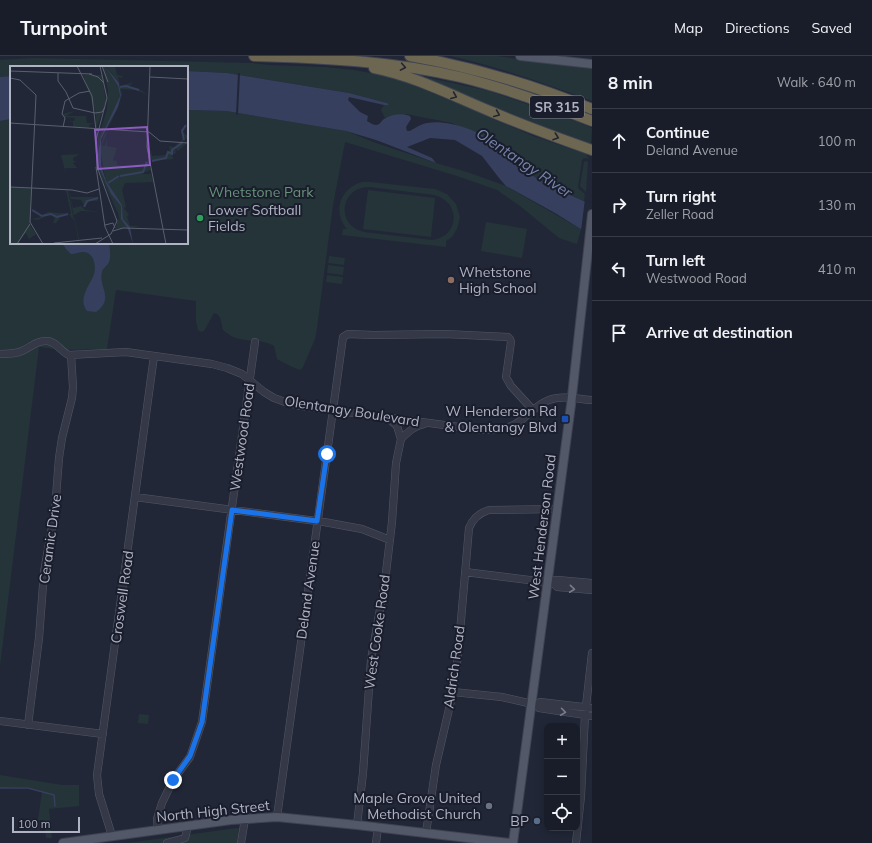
<!DOCTYPE html>
<meta charset="utf-8">
<style>
:root{--surface:#191d29;--page:#222631;--text:#f1f3f6;--muted:#9fa2a8;--line:#373b46}
body{margin:0;font-family:Mulish,sans-serif;background:var(--page);color:var(--text)}
.controls{position:absolute;right:12px;bottom:12px;display:grid;overflow:hidden;border-radius:8px;box-shadow:0 2px 10px #0003}
.controls button{width:36px;height:36px;display:grid;place-items:center;padding:0;border:0;border-bottom:1px solid var(--line);background:var(--surface);color:var(--text);font:20px sans-serif}
.scale{position:absolute;left:12px;bottom:10px;width:68px;box-sizing:border-box;padding-left:4px;border:2px solid #afb3c4;border-top:0;font-size:11px;line-height:14px;white-space:nowrap;color:#afb3c4;-webkit-text-stroke:3px #1a1e2c;paint-order:stroke}
.stop{position:absolute;width:12px;height:12px;margin:-9px;border:3px solid #1a73e8;border-radius:50%;background:#fff}
.stop.end{background:#1a73e8;border-color:#fff;box-shadow:0 1px 4px #0008}
.list{margin:0;padding:0;list-style:none}
h2{display:flex;justify-content:space-between;align-items:center;height:52px;margin:0;padding:0 16px;font-size:17px}
h2 small{font-size:13px;font-weight:400;color:var(--muted)}
.list li{display:grid;grid-template-columns:26px 1fr auto;gap:12px;align-items:center;box-sizing:border-box;height:64px;padding:0 16px;border-top:1px solid var(--line)}
.list b{display:block;font-size:15px;white-space:nowrap}
.list p{margin:0;font-size:13px;white-space:nowrap;color:var(--muted)}
.list em{font-size:13px;font-style:normal;color:var(--muted)}
.icon{flex:none;width:22px;height:22px;fill:none;stroke:currentColor;stroke-width:2;stroke-linecap:round;stroke-linejoin:round}
.map{position:relative;flex:none;width:592px;height:787px;overflow:hidden}
header{display:flex;align-items:center;gap:24px;box-sizing:border-box;height:56px;padding:0 20px;background:var(--surface);border-bottom:1px solid var(--line)}
header strong{font-size:19px}
nav{display:flex;gap:22px;margin-inline-start:auto;font-size:14px}
main{display:flex}
aside{flex:1;background:var(--surface)}
.map>svg:first-child{display:block}
.green{fill:#243439;fill-rule:evenodd}
.water{fill:#363f5d}
.pier{fill:#212737}
.lines{fill:none;stroke-linecap:round;stroke-linejoin:round}
.stream{stroke:#363f5d;stroke-width:1.5}
.minor-casing{stroke:#525665;stroke-width:8}
.major-casing{stroke:#3e4251;stroke-width:10}
.highway-casing{stroke:#3f4352;stroke-width:12}
.minor{stroke:#353947;stroke-width:7}
.major{stroke:#525867;stroke-width:8}
.highway{stroke:#6d6752;stroke-width:10}
.oneway{stroke:#222530}
.oneway2{stroke:#787c8c}
.route{stroke:#1a73e8;stroke-width:5}
.leisure-dot{fill:#2e9e5b;stroke:#1a1e2c;stroke-width:1.5}
.education-dot{fill:#8d6e63;stroke:#1a1e2c;stroke-width:1.5}
.transit-dot{fill:#1a4fb4;stroke:#1a1e2c;stroke-width:1.5}
.worship-dot{fill:#6b7280;stroke:#1a1e2c;stroke-width:1.5}
.service-dot{fill:#5c6f8a;stroke:#1a1e2c;stroke-width:1.5}
.labels{text-anchor:middle;stroke-width:4;stroke-linejoin:round;paint-order:stroke}
.shield{fill:#1a1e2c;stroke:#828696;stroke-width:1}
.shield-label{font-size:13px;font-weight:bold;fill:#afb3c4}
.park-label{font-size:14px;fill:#689379;stroke:#1a1e2c}
.poi-label{font-size:14px;fill:#afb3c4;stroke:#1a1e2c;text-anchor:end}
.street-label{font-size:14px;fill:#afb3c4;stroke:#1a1e2c}
.water-label{font-size:15px;font-style:italic;fill:#7885ab;stroke:#1a1e2c}
.inset-river{fill:none;stroke:#363f5d;stroke-width:2}
.inset-road{fill:none;stroke:#5a5f6f;stroke-width:1}
.view{fill:#8d5bc1;fill-opacity:0.15;stroke:#8d5bc1;stroke-width:2}
.inset-edge{fill:none;stroke:#afb3c4;stroke-width:2}
</style>
<header>
<strong>Turnpoint</strong>
<nav><a>Map</a><a>Directions</a><a>Saved</a></nav>
</header>
<main>
<div class="map">
<svg width="592" height="787" viewBox="0 0 592 787">
<rect width="100%" height="100%" fill="#212737"/>
<path class="green" d="M450 0H497L592 12V45C545 27 498 11 450 0Z
M33 2 252 7 269 9 325 11 354 14 387 20 416 29 477 56 533 80 586 98 589 103 585 102 582 104 578 131 579 133 585 138 584 145 559 134 520 113 452 67 406 58 396 59 385 62 381 54 384 49H388L387 47 349 37 227 17 187 15V11H11V20L0 21V4Z
M412 18 489 35 578 66 592 72 591 88 542 73Z
M187 54 226 55 346 75 376 87 436 107 467 116 506 130 581 173 577 188 559 182 520 150 497 134 457 120 345 86 333 149 317 272 315 283 303 311 300 314 290 310 277 303 274 290C262 283 252 286 240 283 233 282 228 278 223 274 221 268 222 258 214 257L204 275 201 276 198 274 196 265V245L116 234 107 293 63 294 39 291 0 610V65L11 63V187H187Z
M586 105 588 106 586 136 580 130 584 106Z
M362 126H370L435 133 447 138 456 148 460 161 457 173 452 181 446 185V191L342 179 343 173H347C332 156 340 132 362 126ZM370 131 434 139C461 145 460 181 432 184L364 176C335 170 340 130 370 131Z
M368 134 435 142 431 181 363 173Z
M486 166 527 173 522 202 481 195Z
M329 200 345 202 344 209 328 207Z
M328 209 344 211 343 219 327 217Z
M327 219 343 221 342 228 326 226Z
M139 658 149 659 148 668 138 667Z
M0 719 62 729H79V750L49 753 52 782H46L44 765 38 764 42 735 27 731 0 732Z
M237 772 239 773 237 787H127Z"/>
<path class="water" d="M187 15 227 17 349 37 387 47 389 49H384L349 41 348 44 360 56 368 60 367 65C369 66 373 69 376 69 380 69 381 65 384 63 391 58 403 57 410 60L411 63 406 71 407 75H410C415 72 421 68 427 67 446 63 481 75 495 87 505 95 510 107 521 113 544 127 568 138 592 149V180L555 157 506 130 499 122 482 100 455 84 430 82 407 91 432 102 436 107 376 84 346 75 226 55 187 54Z
M11 20V63L0 65V21Z
M62 187H109C110 193 111 200 109 206 107 210 103 212 102 216 98 231 115 242 96 256L87 255C78 244 88 231 93 221 97 213 95 196 83 196 79 196 75 198 71 198L66 193Z"/>
<path class="pier" d="M238 17H240L238 59H236Z
M585 143 592 147V182L581 175Z"/>
<g class="lines">
<path class="stream" d="M0 732H28L54 739 55 750"/>
<g class="minor-casing">
<path id="minor" d="M0 298C8 298 15 298 22 295 31 291 37 284 48 285 58 287 61 296 69 299L126 296 212 308 227 312 242 318 264 336 274 342 285 346 301 350 482 374C495 374 508 374 520 365 530 358 537 348 549 344 562 339 578 343 592 344
M401 383C408 376 414 370 424 368
M135 441 324 466 362 473 390 484
M465 516 553 527 557 531 592 534
M553 527 555 524H558L592 527
M453 636 502 641 537 649 539 652 592 660
M537 649 540 646 592 652
M0 665 103 678
M28 669 39 582 44 516 55 454 59 402 62 382 72 342 73 331 71 299
M277 761 343 281 348 278 374 279 445 278 508 281 510 283 511 286 506 321 511 330 533 354
M357 769 363 717 371 604 385 525 392 466 396 407 401 383 397 370 387 361
M158 774 157 763 162 747 173 724 190 701 202 666 255 286
M426 777 436 709 453 636 458 599 469 472C473 462 479 457 489 454L558 453
M112 780 99 738 97 719 154 300
M167 787 185 782 188 770
M241 787 245 763
M376 787 378 771
M576 787 581 740 585 659 592 597"/>
</g>
<g class="major-casing">
<path id="major" d="M520 0 592 8
M63 787 231 764 277 761 357 769 510 787
M513 787 571 349 592 158"/>
</g>
<g class="highway-casing">
<path id="highway" d="M254 0C323 2 392 5 460 21 505 32 549 48 592 65
M410 0C473 11 533 29 592 53
M374 12C415 20 453 40 492 56 525 70 558 82 592 94"/>
</g>
<use href="#minor" class="minor"/>
<use href="#major" class="major"/>
<use href="#highway" class="highway"/>
</g>
<defs><path id="oneway-chevron" d="M-2-3.5L2.5 0L-2 3.5" fill="none" stroke-width="1.6" stroke-linecap="round" stroke-linejoin="round"/></defs>
<g class="oneway">
<use href="#oneway-chevron" transform="translate(403 11) rotate(10)"/>
<use href="#oneway-chevron" transform="translate(454 40) rotate(23)"/>
<use href="#oneway-chevron" transform="translate(497 58) rotate(23)"/>
<use href="#oneway-chevron" transform="translate(556 81) rotate(19)"/>
</g>
<g class="oneway2">
<use href="#oneway-chevron" transform="translate(572 533) rotate(6)"/>
<use href="#oneway-chevron" transform="translate(563 656) rotate(8)"/>
</g>
<g class="lines">
<path class="route" d="M173 724 190 700 202 666 232 454 317 465 327 398"/>
</g>
<circle class="leisure-dot" cx="200" cy="162" r="4"/>
<circle class="education-dot" cx="451" cy="224" r="4"/>
<rect class="transit-dot" x="561" y="359" width="8" height="8" rx="2"/>
<circle class="worship-dot" cx="489" cy="750" r="4"/>
<circle class="service-dot" cx="537" cy="765" r="4"/>
<g class="labels">
<rect class="shield" x="530" y="40" width="54" height="22" rx="3"/>
<g class="shield-label">
<text x="557" y="56">SR 315</text>
</g>
<g class="park-label">
<text x="261" y="141">Whetstone Park</text>
</g>
<g class="poi-label">
<text x="208" y="159" text-anchor="start">Lower Softball<tspan x="208" dy="16">Fields</tspan></text>
<text x="459" y="221" text-anchor="start">Whetstone<tspan x="459" dy="16">High School</tspan></text>
<text x="557" y="360">W Henderson Rd<tspan x="557" dy="16">&amp; Olentangy Blvd</tspan></text>
<text x="481" y="747">Maple Grove United<tspan x="481" dy="16">Methodist Church</tspan></text>
<text x="529" y="770">BP</text>
</g>
<g class="street-label">
<text transform="translate(352 355) rotate(9)" y="5">Olentangy Boulevard</text>
<text transform="translate(242 381) rotate(-82)" y="5">Westwood Road</text>
<text transform="translate(542 471) rotate(-83)" y="5">West Henderson Road</text>
<text transform="translate(50 483) rotate(-82)" y="5">Ceramic Drive</text>
<text transform="translate(308 534) rotate(-82)" y="5">Deland Avenue</text>
<text transform="translate(122 541) rotate(-82)" y="5">Croswell Road</text>
<text transform="translate(377 576) rotate(-82)" y="5">West Cooke Road</text>
<text transform="translate(454 611) rotate(-82)" y="5">Aldrich Road</text>
<text transform="translate(213 755) rotate(-6)" y="5">North High Street</text>
</g>
<g class="water-label">
<text transform="translate(524 107) rotate(34)" y="5">Olentangy River</text>
</g>
</g>
<g transform="translate(10 10)">
<rect width="178" height="178" fill="#212737"/>
<path d="M92 0H95L108 20 110 30 95 63H91L97 43 98 24ZM96 0H105L107 9 112 10 113 12 108 11 110 20 124 16 119 20 131 24 137 29 126 24 111 23 112 29 108 41 98 63 111 29 109 17ZM73 9H92L96 36 86 63V47ZM65 45 56 50H76L77 57H85L80 58 79 61H63V56L58 55H64L65 52 55 51 52 48ZM176 58 173 66 176 69 178 68V75L174 70 173 77 176 78 168 85 165 82 166 87 161 89 164 93 142 95 137 84H141L142 90 155 89 160 84 159 80 164 81 173 73 171 64ZM90 64 89 72 92 64H95L89 79 90 104 101 128 111 140V153L118 162 106 163 108 152 110 155 108 147 89 107 87 76ZM98 64 92 80H95L97 72V80L107 82 103 94 107 95V99L135 101V95L139 96 136 100 140 101 141 104 130 108H141L143 116 115 117 112 124 116 141 114 142 119 149 117 150 120 160H131L121 162 113 153 112 139 96 118 91 88V80L94 69ZM47 67 51 89 70 88 63 92V95H67L63 97 67 102H55L56 109 51 89ZM0 121 21 122 20 159 26 168 19 173 16 167 7 178 0 177ZM56 124H58L64 155 59 148 51 150 46 157H43L45 152 40 148 28 154 21 153 31 151 22 142 32 149 38 146 61 148ZM59 124 61 131H89L87 135H79L75 141 71 134 61 133 63 142 71 140 75 144 91 146 71 145 64 149 69 173V178Z" fill="#243439"/>
<path d="M95 0 109 17 111 29 108 41 91 73V99L96 115 112 139 113 153 120 161 123 178 118 163 111 153V140L101 128 90 104 88 88 91 71 110 30 108 20Z" fill="#363f5d"/>
<path class="inset-river" d="M110 21 116 20 129 24M174 74 172 65 176 59M142 95 156 92 158 86 162 88V84L172 77M110 110 133 106 137 96M98 117 109 110M74 141 77 135 88 132M22 144 32 150 41 148 47 151 58 148"/>
<path class="inset-road" d="M67 0 82 30 86 64M92 0 98 16M140 0 137 81 156 178M0 5 82 8M48 7V15L56 26 63 42 85 47M79 8 88 11 94 17M140 11 178 13M0 12 10 14 26 29 20 156 33 178M85 47 92 46 95 41M0 57 139 66 150 75 178 77M53 61 55 52 52 48 55 35 69 27 80 25M86 101 95 161 103 178M0 121 22 122M22 122 62 124 77 127 89 123M95 159 103 157 105 162M103 165 113 162 178 164M44 177 92 172M7 178 20 158M85 178 101 168 107 155 87 101 86 74 97 32 90 0"/>
<path class="view" d="M137 61 140 99 88 103 85 64Z"/>
<rect width="178" height="178" class="inset-edge"/>
</g>
</svg>
<div class="controls">
<button>+</button>
<button>−</button>
<button><svg class="icon" aria-label="locate" viewBox="0 0 24 24"><circle cx="12" cy="12" r="6"/><path d="M12 2v4M12 18v4M2 12h4M18 12h4"/></svg></button>
</div>
<div class="scale">100 m</div>
<div class="stop" style="left:327px;top:398px"></div>
<div class="stop end" style="left:173px;top:724px"></div>
</div>
<aside>
<h2>8 min<small>Walk · 640 m</small></h2>
<ul class="list">
<li><svg class="icon" aria-label="ahead" viewBox="0 0 24 24"><path d="M12 20V5M6 11l6-6 6 6"/></svg><div><b>Continue</b><p>Deland Avenue</p></div><em>100 m</em></li>
<li><svg class="icon" aria-label="right" viewBox="0 0 24 24"><path d="M7 20v-9h11M14 6l5 5-5 5"/></svg><div><b>Turn right</b><p>Zeller Road</p></div><em>130 m</em></li>
<li><svg class="icon" aria-label="left" viewBox="0 0 24 24"><path d="M17 20v-9H6M10 6l-5 5 5 5"/></svg><div><b>Turn left</b><p>Westwood Road</p></div><em>410 m</em></li>
<li><svg class="icon" aria-label="arrive" viewBox="0 0 24 24"><path d="M6 21V4h12l-3 4 3 4H6"/></svg><div><b>Arrive at destination</b></div></li>
</ul>
</aside>
</main>
